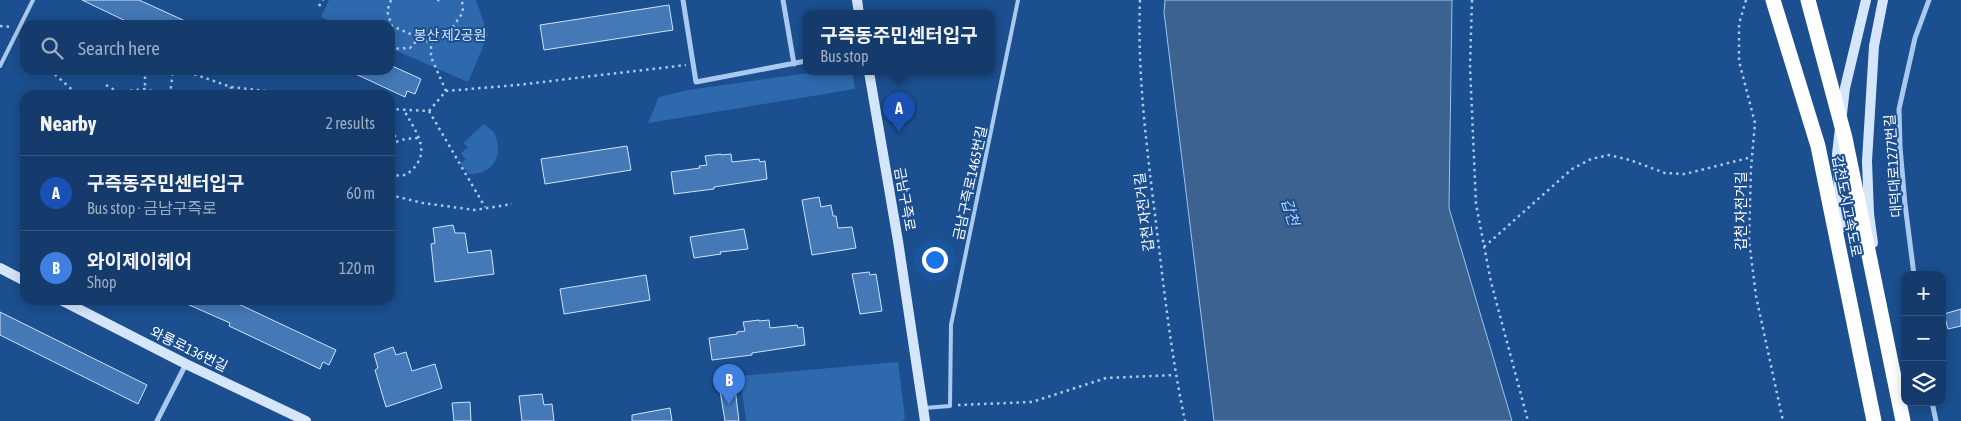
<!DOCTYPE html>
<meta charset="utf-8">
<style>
:root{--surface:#143b6b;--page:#214673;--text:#f1f3f6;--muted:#9dadc1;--line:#33557e;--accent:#ea580c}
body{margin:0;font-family:"Asap Condensed","Noto Sans KR",sans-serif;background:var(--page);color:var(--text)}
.controls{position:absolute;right:15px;bottom:15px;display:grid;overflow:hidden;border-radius:10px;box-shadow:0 2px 12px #0003}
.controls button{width:45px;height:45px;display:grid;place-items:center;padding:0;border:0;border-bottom:1px solid var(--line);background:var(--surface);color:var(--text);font:25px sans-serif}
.you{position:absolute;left:934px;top:259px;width:18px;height:18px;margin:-12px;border:4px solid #fff;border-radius:50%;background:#1a73e8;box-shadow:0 0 0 8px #1a73e833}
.badge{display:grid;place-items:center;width:32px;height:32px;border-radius:50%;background:var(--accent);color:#fff;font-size:16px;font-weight:700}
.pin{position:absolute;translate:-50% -41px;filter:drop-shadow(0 1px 2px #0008)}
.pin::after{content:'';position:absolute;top:26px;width:18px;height:15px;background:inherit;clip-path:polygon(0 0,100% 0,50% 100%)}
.popup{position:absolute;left:803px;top:10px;width:192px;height:65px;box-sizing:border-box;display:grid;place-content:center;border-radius:10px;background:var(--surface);filter:drop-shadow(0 1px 4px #0005);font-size:16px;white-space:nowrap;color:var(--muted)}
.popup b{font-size:19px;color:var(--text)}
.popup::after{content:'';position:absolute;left:50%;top:100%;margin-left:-10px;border:10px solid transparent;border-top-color:var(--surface)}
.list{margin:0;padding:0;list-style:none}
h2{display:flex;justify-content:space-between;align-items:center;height:65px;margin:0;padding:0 20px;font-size:21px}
h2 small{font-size:16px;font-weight:400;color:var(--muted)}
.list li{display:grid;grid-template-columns:32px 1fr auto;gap:15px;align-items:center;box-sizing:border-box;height:75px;padding:0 20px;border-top:1px solid var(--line)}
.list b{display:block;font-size:19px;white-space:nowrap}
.list p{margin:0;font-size:16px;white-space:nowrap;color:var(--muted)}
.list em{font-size:16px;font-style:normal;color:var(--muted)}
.icon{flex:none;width:28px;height:28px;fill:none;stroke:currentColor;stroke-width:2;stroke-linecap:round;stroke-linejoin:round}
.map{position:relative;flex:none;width:1961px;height:421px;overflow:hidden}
.search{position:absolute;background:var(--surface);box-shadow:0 2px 12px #0003;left:20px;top:20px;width:375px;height:55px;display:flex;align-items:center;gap:12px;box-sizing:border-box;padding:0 18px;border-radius:15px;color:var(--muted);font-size:19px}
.panel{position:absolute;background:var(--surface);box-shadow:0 2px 12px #0003;left:20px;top:90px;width:375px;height:215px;border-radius:15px}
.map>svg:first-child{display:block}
.green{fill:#2e69ad}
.water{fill:#3c6290;stroke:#9cc4f0}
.building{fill:#4478b7;stroke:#cfe3fa}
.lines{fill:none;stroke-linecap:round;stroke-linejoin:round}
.path{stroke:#a9c9ee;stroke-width:2.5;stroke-dasharray:2.5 4;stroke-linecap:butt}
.lane{stroke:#a9c9ee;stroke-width:4}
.street{stroke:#a9c9ee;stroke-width:5}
.secondary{stroke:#d6e6fa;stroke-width:10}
.highway{stroke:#fff;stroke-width:15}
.labels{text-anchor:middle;stroke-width:4;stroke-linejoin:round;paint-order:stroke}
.park-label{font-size:14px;fill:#cfe3fa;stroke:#1b4f8f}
.street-label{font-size:14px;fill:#fff;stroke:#1b4f8f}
.water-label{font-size:15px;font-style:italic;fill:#b5d3f5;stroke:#1b4f8f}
</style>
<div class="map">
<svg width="1961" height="421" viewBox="0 0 1961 421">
<rect width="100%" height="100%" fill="#1b4f8f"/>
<path class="green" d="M329 0H476L488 35 468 82 390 48V25H338L321 17Z
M816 72H852L855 89 648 123 659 97 688 90Z
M484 124C487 127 494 131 495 135 504 156 492 175 469 174L460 163 466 160 461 153 468 147 463 143Z
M898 362 905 418 902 421H746L740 376Z"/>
<path class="water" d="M1165 0H1452L1449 208 1512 421H1214L1164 12Z"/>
<path class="building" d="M82 0H139L194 25H134Z
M669 5 673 30 544 50 540 25Z
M390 65 421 79 415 94 407 91 405 97 347 70H390Z
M627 146 631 170 545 184 541 159Z
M721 154V155L731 154 732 162 759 159 760 162 765 161 767 179 714 187V189L674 194 671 172 700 168 699 166 707 165 705 156Z
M819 197 821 207 831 205 833 216H836L838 228 852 227 856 248 812 255 802 200Z
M453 225 455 233H465L468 253 491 250 494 274 435 282 431 244 435 243 433 228Z
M744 229 748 249 720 252 721 254 694 258 690 237Z
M869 272 870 275 876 274 882 311 860 314 852 274Z
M646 275 650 300 564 314 560 289Z
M178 300H230L336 350 329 365 323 362 320 369 229 326 230 323Z
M1961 309V326L1948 329 1944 314Z
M0 312 147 385 138 404 0 335Z
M759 320V321L769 320 770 328 797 325 798 328 803 327 805 345 752 353V355L712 360 709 338 737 334V332L745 331 743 322Z
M393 347 396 355 406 352 412 371 435 364 442 388 386 407 375 370 378 368 374 354Z
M735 388 739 421H725L720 391Z
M542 394 544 405 552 404 554 421H522L519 396Z
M470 402 471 421H454L452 403Z
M670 408 672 421H632V415Z"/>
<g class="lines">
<path class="path" d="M391 0 387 11 392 26 431 43
M437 0H443
M1140 0C1137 74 1147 149 1156 223 1164 289 1171 355 1185 421
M1472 0 1470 66 1476 204 1491 282 1528 421
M1746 0 1739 24V61L1755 123 1751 168 1749 240 1756 296 1783 421
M319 6 323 0
M0 26 11 27
M390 49 410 48 419 38
M50 70 78 95
M128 70H149
M145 70V95
M182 70 231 87 302 95
M106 85 118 92 145 89 158 93 171 91 178 95
M446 91 431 57V43L453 27 463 12 462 0
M170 95 173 70
M229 95 231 87
M390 109 429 111 446 91 517 85 686 65
M429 111 485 207
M390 130 398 140
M390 144 405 139 418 138
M390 174C399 176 405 177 412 170 432 150 415 131 404 110
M390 195 423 203 475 210 512 204
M1484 247 1572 169 1591 159 1609 155 1630 160 1665 173 1685 174 1752 157
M958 405 1032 402 1106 378 1175 375"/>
<path class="lane" d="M0 66 33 0
M924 408 950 406 951 325 1018 0"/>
<path class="street" d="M683 0 696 82 806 61
M783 0 794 64
M1914 275 1905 204 1900 147 1899 109 1915 38 1929 0
M1932 402 1936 421
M157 421 186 364"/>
<path class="secondary" d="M857 0 859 14
M869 72 898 241 925 421
M1842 114 1845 88 1866 0
M1840 128 1837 154 1841 228
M1873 243 1869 214 1867 161 1874 46 1883 0
M0 268 25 281
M61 300 186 364 306 421"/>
<path class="highway" d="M1773 0 1818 146 1874 421
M1808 0 1845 138 1903 421"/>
</g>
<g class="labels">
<g class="park-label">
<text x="450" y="40">봉산 제2공원</text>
</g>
<g class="street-label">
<text transform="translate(1893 166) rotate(-94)" y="5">대덕대로1277번길</text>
<text transform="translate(970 183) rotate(-78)" y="5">금남구즉로1465번길</text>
<text transform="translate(905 199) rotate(80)" y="5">금남구즉로</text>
<text transform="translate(1847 206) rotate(79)" y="5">갑천도시고속도로</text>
<text transform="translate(1741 211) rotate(-90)" y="5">갑천 자전거길</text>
<text transform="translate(1144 212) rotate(-97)" y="5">갑천 자전거길</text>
<text transform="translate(189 349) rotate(26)" y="5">와룡로136번길</text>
</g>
<g class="water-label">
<text transform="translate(1290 212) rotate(73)" y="5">갑천</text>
</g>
</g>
</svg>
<div class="controls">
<button>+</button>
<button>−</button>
<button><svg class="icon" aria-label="layers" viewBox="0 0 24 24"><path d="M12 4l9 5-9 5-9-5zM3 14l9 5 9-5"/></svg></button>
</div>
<div class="you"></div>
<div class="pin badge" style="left:899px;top:133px;background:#1a4fb4">A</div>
<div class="popup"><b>구즉동주민센터입구</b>Bus stop</div>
<div class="pin badge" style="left:729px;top:405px;background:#3f7fe0">B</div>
<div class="search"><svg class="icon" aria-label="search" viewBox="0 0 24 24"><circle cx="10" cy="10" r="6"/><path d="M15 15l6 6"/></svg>Search here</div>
<section class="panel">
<h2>Nearby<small>2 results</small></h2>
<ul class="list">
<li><span class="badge" style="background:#1a4fb4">A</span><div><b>구즉동주민센터입구</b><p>Bus stop · 금남구즉로</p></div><em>60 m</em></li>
<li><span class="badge" style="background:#3f7fe0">B</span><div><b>와이제이헤어</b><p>Shop</p></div><em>120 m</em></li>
</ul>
</section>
</div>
